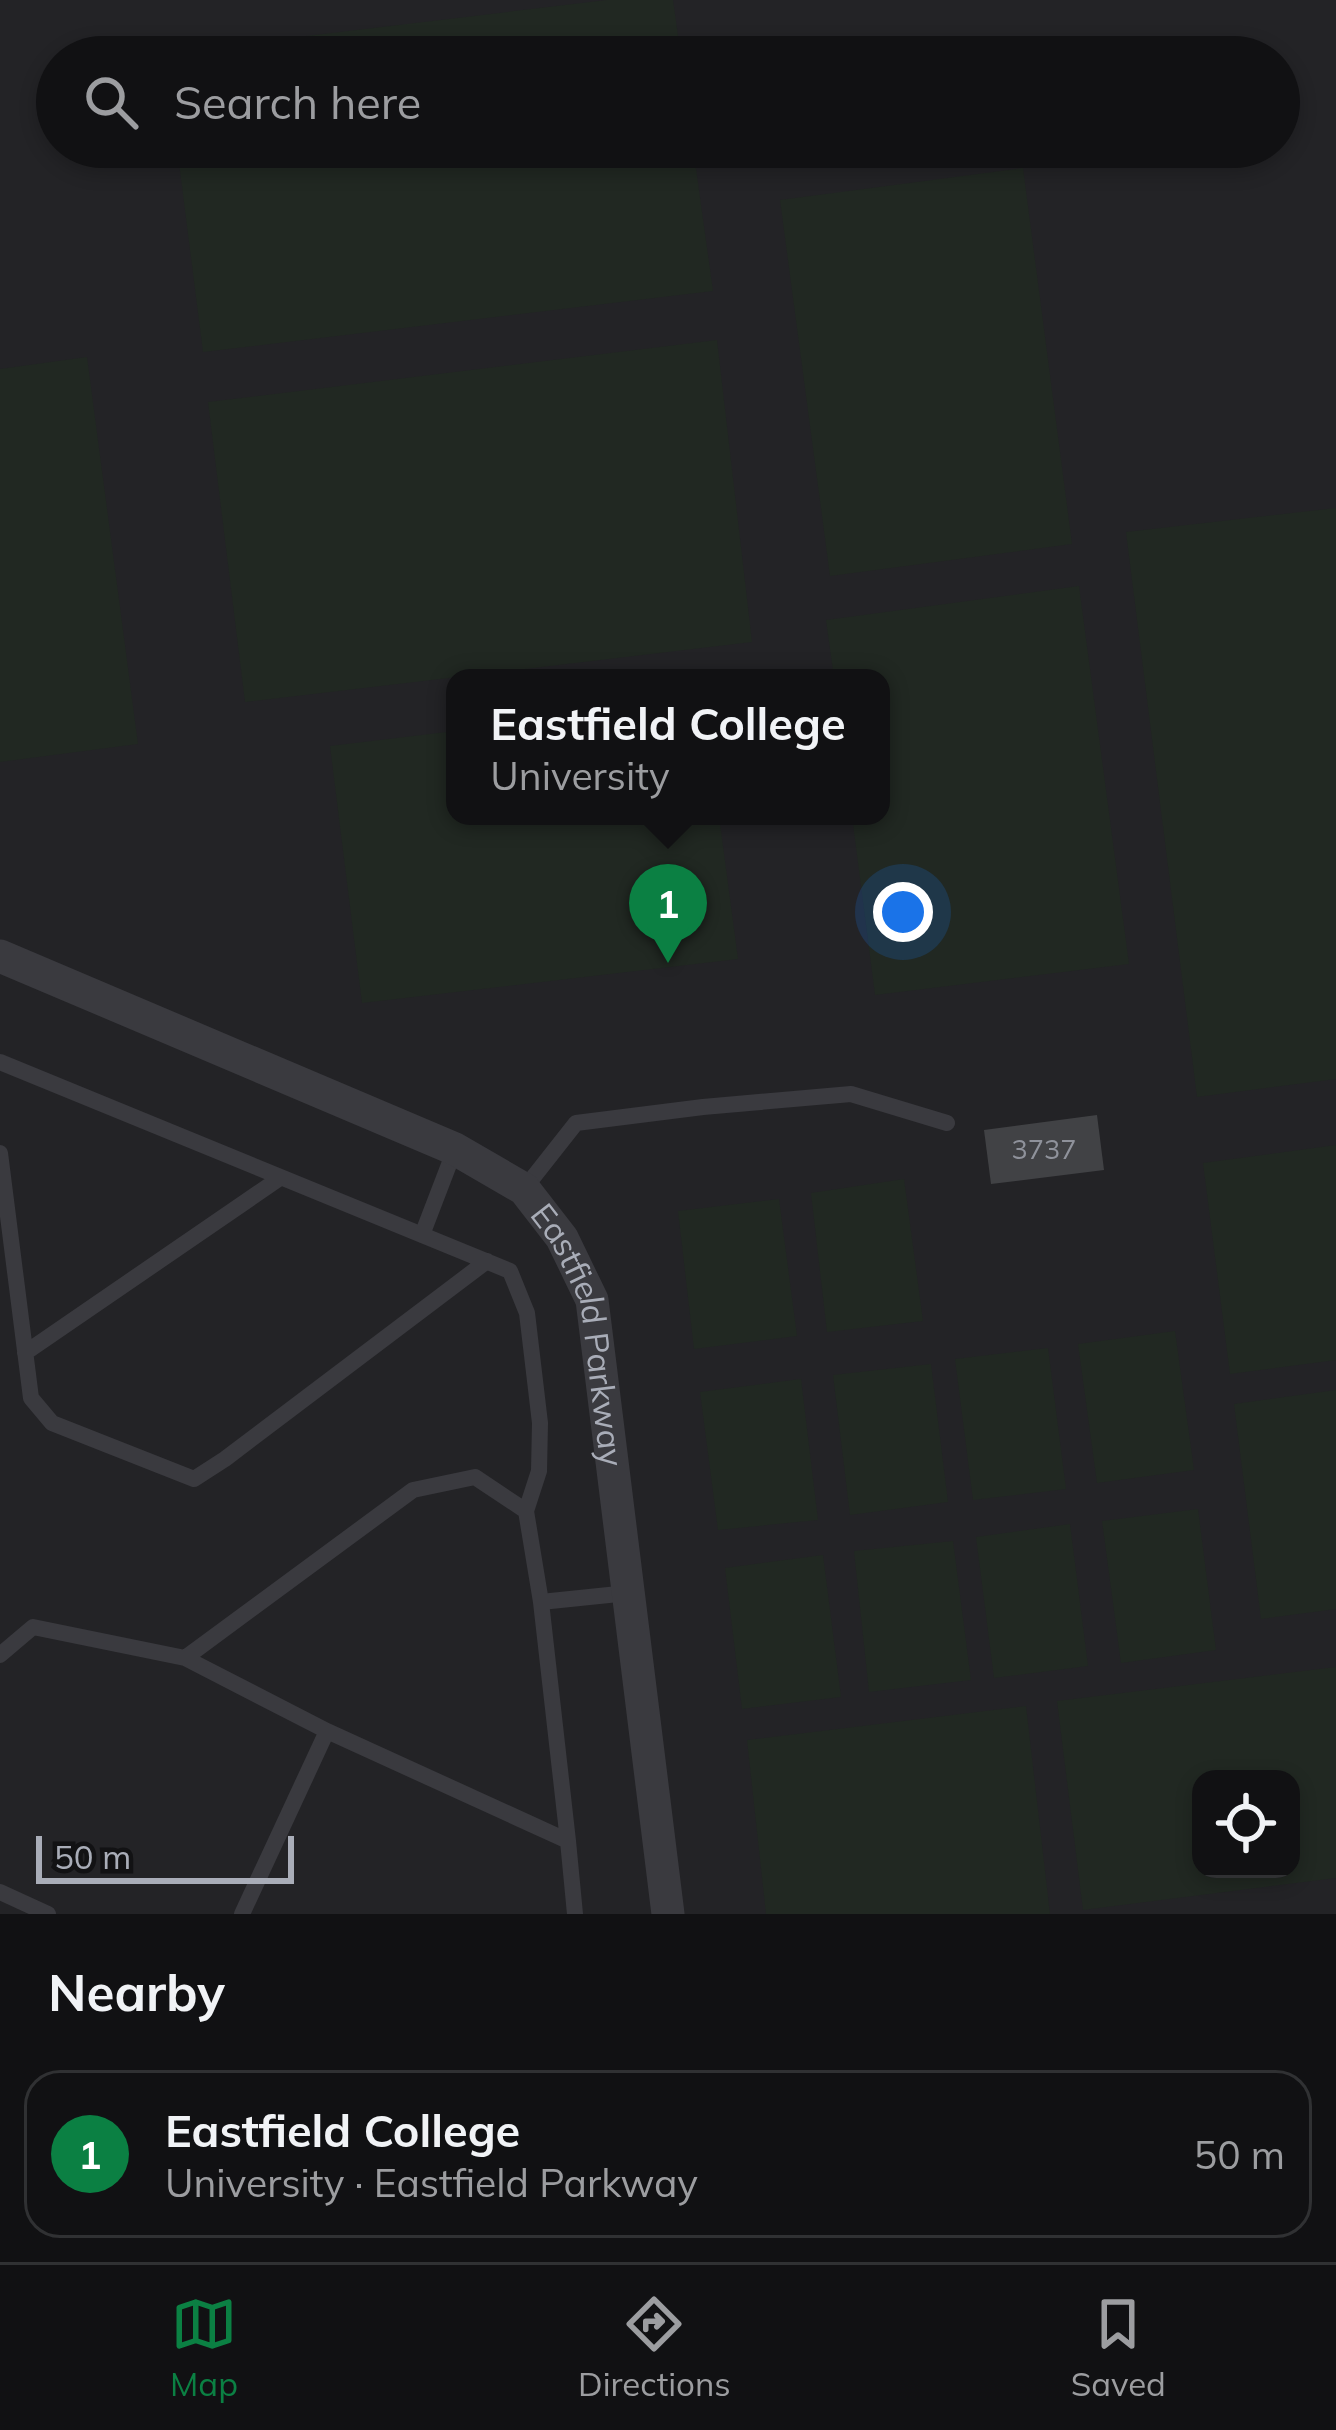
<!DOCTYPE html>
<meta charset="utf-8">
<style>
:root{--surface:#111113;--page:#1a1a1c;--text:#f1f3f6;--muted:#9c9da0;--line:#303133;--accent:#0b8043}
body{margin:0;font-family:Mulish,sans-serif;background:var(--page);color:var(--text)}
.controls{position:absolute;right:36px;bottom:36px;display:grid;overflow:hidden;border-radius:24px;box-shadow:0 6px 18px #0003}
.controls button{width:108px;height:108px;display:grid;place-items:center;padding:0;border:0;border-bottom:3px solid var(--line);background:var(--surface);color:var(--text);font:60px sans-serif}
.scale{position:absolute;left:36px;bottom:30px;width:258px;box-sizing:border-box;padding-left:12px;border:6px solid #a9adb8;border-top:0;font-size:33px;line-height:42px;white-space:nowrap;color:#a9adb8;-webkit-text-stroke:9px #121214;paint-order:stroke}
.you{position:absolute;left:903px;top:912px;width:42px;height:42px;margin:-30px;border:9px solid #fff;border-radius:50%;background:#1a73e8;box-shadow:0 0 0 18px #1a73e833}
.badge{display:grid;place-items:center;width:78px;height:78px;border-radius:50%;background:var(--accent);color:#fff;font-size:39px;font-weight:700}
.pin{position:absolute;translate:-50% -99px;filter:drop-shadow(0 3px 6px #0008)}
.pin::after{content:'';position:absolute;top:63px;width:42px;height:36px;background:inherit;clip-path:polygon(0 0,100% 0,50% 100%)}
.popup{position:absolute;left:446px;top:669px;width:444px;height:156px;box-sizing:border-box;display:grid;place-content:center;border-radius:24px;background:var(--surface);filter:drop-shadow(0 3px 9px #0005);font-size:39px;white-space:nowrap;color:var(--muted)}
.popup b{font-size:45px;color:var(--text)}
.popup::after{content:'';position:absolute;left:50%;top:100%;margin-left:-24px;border:24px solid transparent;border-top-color:var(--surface)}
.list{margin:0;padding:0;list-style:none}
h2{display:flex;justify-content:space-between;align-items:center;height:156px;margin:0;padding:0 48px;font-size:51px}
h2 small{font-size:39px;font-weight:400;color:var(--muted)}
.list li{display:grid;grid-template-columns:78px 1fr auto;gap:36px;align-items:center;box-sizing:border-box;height:168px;margin:0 24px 24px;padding:0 24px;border:3px solid var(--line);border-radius:36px}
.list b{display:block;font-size:45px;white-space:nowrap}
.list p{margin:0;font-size:39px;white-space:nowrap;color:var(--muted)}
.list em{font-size:39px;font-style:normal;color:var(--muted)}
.icon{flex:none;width:66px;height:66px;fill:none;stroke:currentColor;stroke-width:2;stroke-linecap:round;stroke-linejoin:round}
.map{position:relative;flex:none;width:1336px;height:1914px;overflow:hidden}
.search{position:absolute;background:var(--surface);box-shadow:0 6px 18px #0003;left:36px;right:36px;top:36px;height:132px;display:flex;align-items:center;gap:30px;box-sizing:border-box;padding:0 42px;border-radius:66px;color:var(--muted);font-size:45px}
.sheet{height:348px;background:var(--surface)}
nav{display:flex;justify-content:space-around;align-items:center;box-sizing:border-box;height:168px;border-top:3px solid var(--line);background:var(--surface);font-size:33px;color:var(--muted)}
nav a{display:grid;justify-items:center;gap:6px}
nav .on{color:var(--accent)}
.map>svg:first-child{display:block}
.built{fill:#232326;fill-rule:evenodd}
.green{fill:#212822;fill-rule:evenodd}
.building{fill:#414245}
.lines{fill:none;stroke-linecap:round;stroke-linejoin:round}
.lane{stroke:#3a3a3f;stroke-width:16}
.street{stroke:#3a3a3f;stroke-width:33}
.labels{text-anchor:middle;stroke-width:10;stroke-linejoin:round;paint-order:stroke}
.number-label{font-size:27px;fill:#8f929b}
.street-label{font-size:33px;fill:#a9adb8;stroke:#121214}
</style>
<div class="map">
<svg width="1336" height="1914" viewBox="0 0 1336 1914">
<rect width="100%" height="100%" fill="#171719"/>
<path class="built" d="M0 0H1336V1914H0ZM57 57H1279V147H57ZM455 678H881V816H455ZM1201 1779H1291V1869H1201Z"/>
<path class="green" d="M607 0H673L681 57H166L165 53Z
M177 147H693L713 291 203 352Z
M1023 168 1072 544 830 576 780 200Z
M717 340 752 642 245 702 208 402Z
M87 357 138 744 0 762V369Z
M1336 508V1079L1197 1097 1126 532Z
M1079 586 1129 964 875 995 852 816H881V678H834L826 620Z
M455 731V816H719L738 959 362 1003 330 746Z
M1336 1145V1360L1230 1374 1203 1163Z
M904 1179 923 1321 827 1332 811 1193Z
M779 1199 797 1336 694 1349 678 1211Z
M1175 1331 1194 1470 1097 1483 1078 1344Z
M1048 1348 1066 1489 973 1500 955 1359Z
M931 1364 948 1502 850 1515 833 1375Z
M801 1379 818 1520 718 1530 700 1392Z
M1336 1390V1609L1261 1619 1234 1404Z
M1198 1509 1216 1650 1121 1663 1102 1521Z
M1070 1524 1088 1666 994 1678 976 1537Z
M953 1541 971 1680 869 1692 854 1551Z
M823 1555 841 1697 742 1709 725 1568Z
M1336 1667V1878L1083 1910 1057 1701ZM1201 1779H1291V1869H1201Z
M1026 1706 1050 1914H766L747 1740Z"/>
<path class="building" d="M1097 1115 1104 1170 991 1184 984 1130Z"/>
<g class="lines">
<path class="lane" d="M0 1062 510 1271 527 1313 540 1423 539 1471 526 1511
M0 1153 31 1398 52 1423 194 1479 225 1459 487 1261
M524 1189 576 1123 703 1107 851 1094 947 1123
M422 1235 455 1149
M25 1353 280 1178
M0 1655 33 1627 185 1658 413 1490 475 1477 526 1511 541 1602 628 1593
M185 1658 327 1731
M568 1841 575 1914
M0 1892 48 1914
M242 1914 327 1731 568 1841 541 1602"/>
<path class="street" id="s1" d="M0 956 455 1149 524 1189 562 1238 592 1300 668 1914"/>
</g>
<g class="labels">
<g class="number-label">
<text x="1044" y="1159">3737</text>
</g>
<g class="street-label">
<text dy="12" stroke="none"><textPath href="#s1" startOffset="735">Eastfield Parkway</textPath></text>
</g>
</g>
</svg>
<div class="controls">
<button><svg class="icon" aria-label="locate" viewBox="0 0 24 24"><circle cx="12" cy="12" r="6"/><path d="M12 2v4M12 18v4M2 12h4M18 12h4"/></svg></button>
</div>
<div class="scale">50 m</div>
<div class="you"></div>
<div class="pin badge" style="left:668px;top:963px">1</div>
<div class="popup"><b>Eastfield College</b>University</div>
<div class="search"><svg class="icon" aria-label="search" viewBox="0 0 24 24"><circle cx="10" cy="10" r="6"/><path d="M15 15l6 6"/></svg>Search here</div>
</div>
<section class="sheet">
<h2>Nearby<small></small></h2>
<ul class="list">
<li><span class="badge">1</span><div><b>Eastfield College</b><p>University · Eastfield Parkway</p></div><em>50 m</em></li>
</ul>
</section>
<nav>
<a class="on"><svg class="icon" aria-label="map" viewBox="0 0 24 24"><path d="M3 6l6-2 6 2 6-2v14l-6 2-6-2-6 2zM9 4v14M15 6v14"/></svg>Map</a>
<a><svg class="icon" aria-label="directions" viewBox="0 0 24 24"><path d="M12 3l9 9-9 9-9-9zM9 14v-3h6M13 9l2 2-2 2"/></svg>Directions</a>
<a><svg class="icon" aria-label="saved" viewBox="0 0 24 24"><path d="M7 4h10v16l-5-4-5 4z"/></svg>Saved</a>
</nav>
